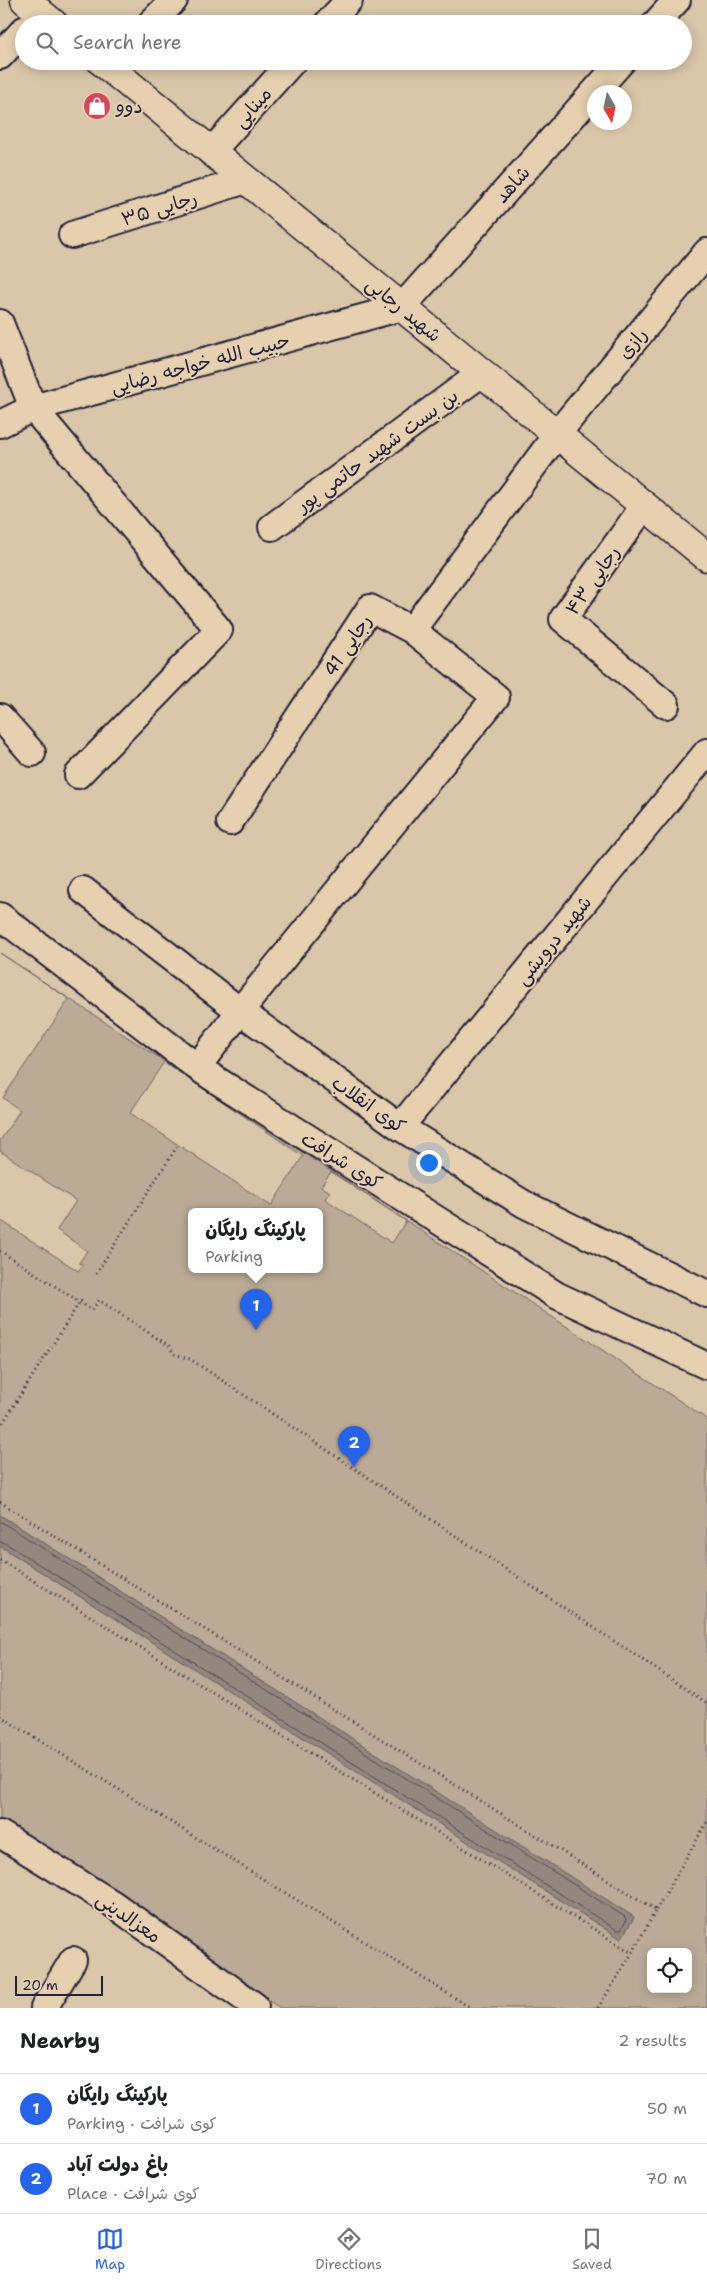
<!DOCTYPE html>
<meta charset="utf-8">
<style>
:root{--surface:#fff;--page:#f2f2f2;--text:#202124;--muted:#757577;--line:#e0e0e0;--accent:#2563eb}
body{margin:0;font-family:"Shantell Sans","Playpen Sans Arabic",sans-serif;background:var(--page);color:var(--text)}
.controls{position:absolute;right:15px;bottom:15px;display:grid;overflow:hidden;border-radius:8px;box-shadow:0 2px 12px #0003}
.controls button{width:45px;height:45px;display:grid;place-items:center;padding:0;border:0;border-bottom:1px solid var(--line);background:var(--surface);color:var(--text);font:25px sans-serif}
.compass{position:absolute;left:587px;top:85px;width:45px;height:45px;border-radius:50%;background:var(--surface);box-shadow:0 2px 12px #0003;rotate:171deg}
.scale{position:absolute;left:15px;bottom:12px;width:88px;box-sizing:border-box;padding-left:5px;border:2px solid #22223b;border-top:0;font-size:14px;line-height:18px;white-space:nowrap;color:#22223b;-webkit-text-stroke:4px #e6d0af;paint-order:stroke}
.you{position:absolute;left:428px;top:1162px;width:18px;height:18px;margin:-12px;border:4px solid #fff;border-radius:50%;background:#1a73e8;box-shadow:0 0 0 8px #1a73e833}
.badge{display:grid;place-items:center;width:32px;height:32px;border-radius:50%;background:var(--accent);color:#fff;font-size:16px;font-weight:700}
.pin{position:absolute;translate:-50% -41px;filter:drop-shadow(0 1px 2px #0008)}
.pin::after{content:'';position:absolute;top:26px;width:18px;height:15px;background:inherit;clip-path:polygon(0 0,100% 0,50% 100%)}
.popup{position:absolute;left:188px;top:1208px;width:135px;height:65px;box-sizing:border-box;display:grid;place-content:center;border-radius:8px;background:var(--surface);filter:drop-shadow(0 1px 4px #0005);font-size:16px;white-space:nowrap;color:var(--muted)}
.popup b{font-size:19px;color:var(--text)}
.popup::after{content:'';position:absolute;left:50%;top:100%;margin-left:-10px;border:10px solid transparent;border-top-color:var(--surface)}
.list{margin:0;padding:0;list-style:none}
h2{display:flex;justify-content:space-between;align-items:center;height:65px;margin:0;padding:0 20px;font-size:21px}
h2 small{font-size:16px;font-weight:400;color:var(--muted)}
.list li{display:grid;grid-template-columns:32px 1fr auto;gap:15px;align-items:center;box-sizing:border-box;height:70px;padding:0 20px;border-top:1px solid var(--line)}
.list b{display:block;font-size:19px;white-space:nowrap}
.list p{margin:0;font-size:16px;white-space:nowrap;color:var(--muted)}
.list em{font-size:16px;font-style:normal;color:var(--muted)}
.icon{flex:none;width:28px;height:28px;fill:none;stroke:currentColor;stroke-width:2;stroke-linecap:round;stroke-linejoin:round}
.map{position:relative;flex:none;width:707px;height:2008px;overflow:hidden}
.search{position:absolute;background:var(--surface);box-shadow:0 2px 12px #0003;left:15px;right:15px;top:15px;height:55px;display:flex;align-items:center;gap:12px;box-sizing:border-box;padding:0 18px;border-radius:28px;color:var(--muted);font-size:19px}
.sheet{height:205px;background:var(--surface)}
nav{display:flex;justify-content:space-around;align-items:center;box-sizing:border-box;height:70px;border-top:1px solid var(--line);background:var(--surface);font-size:14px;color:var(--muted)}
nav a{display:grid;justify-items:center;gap:2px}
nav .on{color:var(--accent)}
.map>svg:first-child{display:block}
.green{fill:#bbaa96;stroke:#6e6668;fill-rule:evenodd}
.water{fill:#94877e;stroke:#665f63}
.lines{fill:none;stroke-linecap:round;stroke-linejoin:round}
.shore{stroke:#504a56;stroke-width:1}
.street-casing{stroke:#22223b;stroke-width:30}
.secondary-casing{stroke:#22223b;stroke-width:31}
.path{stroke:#22223b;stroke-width:3;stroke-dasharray:1 4;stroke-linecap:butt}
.street{stroke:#e6d0af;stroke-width:26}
.secondary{stroke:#e6d0af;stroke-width:28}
.labels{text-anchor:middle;stroke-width:4;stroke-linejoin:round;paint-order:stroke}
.poi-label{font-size:19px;fill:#22223b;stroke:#e6d0af;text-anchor:start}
.street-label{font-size:19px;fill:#22223b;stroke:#e6d0af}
</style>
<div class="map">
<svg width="707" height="2008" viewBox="0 0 707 2008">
<rect width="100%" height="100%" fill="#dac6a8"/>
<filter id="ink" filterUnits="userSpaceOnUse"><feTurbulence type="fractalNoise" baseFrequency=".02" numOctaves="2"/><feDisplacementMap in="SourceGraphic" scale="10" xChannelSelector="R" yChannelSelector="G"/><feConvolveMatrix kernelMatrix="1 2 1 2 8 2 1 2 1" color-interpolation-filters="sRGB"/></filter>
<g filter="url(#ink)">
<path class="green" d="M0 953 707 1419V2008H280L0 1828V1546L621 1938 634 1918 0 1515V1220L78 1271 83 1265 79 1263 87 1251 57 1230 76 1201 0 1151V1141L20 1110 3 1098 69 999ZM164 1062 303 1156 271 1206 130 1113ZM331 1172 406 1221 392 1243 325 1199 330 1192 321 1186ZM192 1211H320V1269H192ZM651 1952H688V1989H651Z"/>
<path class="water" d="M0 1515 634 1917 621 1939 0 1546Z"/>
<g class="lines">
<path class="shore" d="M0 1521 625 1917 626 1921 621 1930H617L5 1543 0 1542"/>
<g class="street-casing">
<path id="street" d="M150 24 174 0
M327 24 349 0
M655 24 677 0
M0 56 24 30
M211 152 293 61
M72 235 246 180
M0 323 33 408 219 630 78 775
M0 424 33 408 402 307 622 61
M644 506 563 619 666 705
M272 527 482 373
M0 717 32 753
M230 822 370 608 412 630 557 434 707 252
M83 890 240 1011 400 1127 524 1204 707 1294
M0 916 197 1067 218 1081 556 1295 707 1366
M197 1067 240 1011 496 697 412 630
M400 1127 707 752
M0 1834 113 1904 255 2006
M44 2008 73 1960"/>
</g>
<g class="secondary-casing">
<path id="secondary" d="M25 0 54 24
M101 61 707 557"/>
</g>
<path class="path" d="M0 1251 92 1310 99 1300 169 1346 174 1354 190 1359 707 1703
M96 1274 178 1145
M0 1427 83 1297
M0 1502 656 1910 632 1953 0 1560
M0 1716 471 2008
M656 1910 707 1822
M598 2008 632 1953"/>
<use href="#street" class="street"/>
<use href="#secondary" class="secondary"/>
</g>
</g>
<defs>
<g id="shop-disc" transform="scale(1.4375)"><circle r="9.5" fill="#d1495b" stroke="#e6d0af"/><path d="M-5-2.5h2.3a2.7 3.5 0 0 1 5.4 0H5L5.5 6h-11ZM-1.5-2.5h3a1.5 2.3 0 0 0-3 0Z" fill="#fff"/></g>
</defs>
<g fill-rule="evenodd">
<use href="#shop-disc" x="97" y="106"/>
</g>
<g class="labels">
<g class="poi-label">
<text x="116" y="113">دوو</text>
</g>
<g class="street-label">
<text transform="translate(252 107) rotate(-48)" y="7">مینایی</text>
<text transform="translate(512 184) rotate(-48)" y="7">شاهد</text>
<text transform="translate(159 208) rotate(-17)" y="7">رجایی ۳۵</text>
<text transform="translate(404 309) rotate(39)" y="7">شهید رجایی</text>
<text transform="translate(632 343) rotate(-50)" y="7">رازی</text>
<text transform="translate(200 363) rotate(-15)" y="7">حبیب الله خواجه رضایی</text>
<text transform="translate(377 450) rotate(-36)" y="7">بن بست شهید حاتمی پور</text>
<text transform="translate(592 580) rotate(-55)" y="7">رجایی ۴۳</text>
<text transform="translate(347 645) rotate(-56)" y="7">رجایی 41</text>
<text transform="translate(553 940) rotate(-51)" y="7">شهید درویشی</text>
<text transform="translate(369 1104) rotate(35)" y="7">کوی انقلاب</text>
<text transform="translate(342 1160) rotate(32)" y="7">کوی شرافت</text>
<text transform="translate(129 1917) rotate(35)" y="7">معزالدینی</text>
</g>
</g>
</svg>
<div class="controls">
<button><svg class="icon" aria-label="locate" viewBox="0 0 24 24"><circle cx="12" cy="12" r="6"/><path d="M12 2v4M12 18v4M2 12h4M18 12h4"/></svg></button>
</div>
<svg class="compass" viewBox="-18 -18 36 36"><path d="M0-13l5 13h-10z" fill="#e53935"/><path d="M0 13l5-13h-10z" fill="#757577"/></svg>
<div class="scale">20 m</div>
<div class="you"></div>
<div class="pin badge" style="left:256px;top:1330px">1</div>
<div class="popup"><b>پارکینگ رایگان</b>Parking</div>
<div class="pin badge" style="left:354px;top:1467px">2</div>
<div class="search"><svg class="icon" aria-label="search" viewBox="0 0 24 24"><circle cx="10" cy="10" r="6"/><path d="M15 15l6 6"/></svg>Search here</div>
</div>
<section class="sheet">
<h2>Nearby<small>2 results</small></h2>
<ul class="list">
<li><span class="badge">1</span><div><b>پارکینگ رایگان</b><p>Parking · کوی شرافت</p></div><em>50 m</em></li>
<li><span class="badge">2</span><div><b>باغ دولت آباد</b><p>Place · کوی شرافت</p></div><em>70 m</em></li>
</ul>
</section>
<nav>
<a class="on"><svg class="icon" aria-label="map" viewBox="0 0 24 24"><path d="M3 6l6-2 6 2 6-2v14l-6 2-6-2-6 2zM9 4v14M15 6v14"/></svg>Map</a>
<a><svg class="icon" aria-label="directions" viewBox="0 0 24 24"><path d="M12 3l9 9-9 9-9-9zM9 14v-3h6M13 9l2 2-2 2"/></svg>Directions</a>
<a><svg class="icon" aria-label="saved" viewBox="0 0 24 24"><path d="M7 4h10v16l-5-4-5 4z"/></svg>Saved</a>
</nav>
